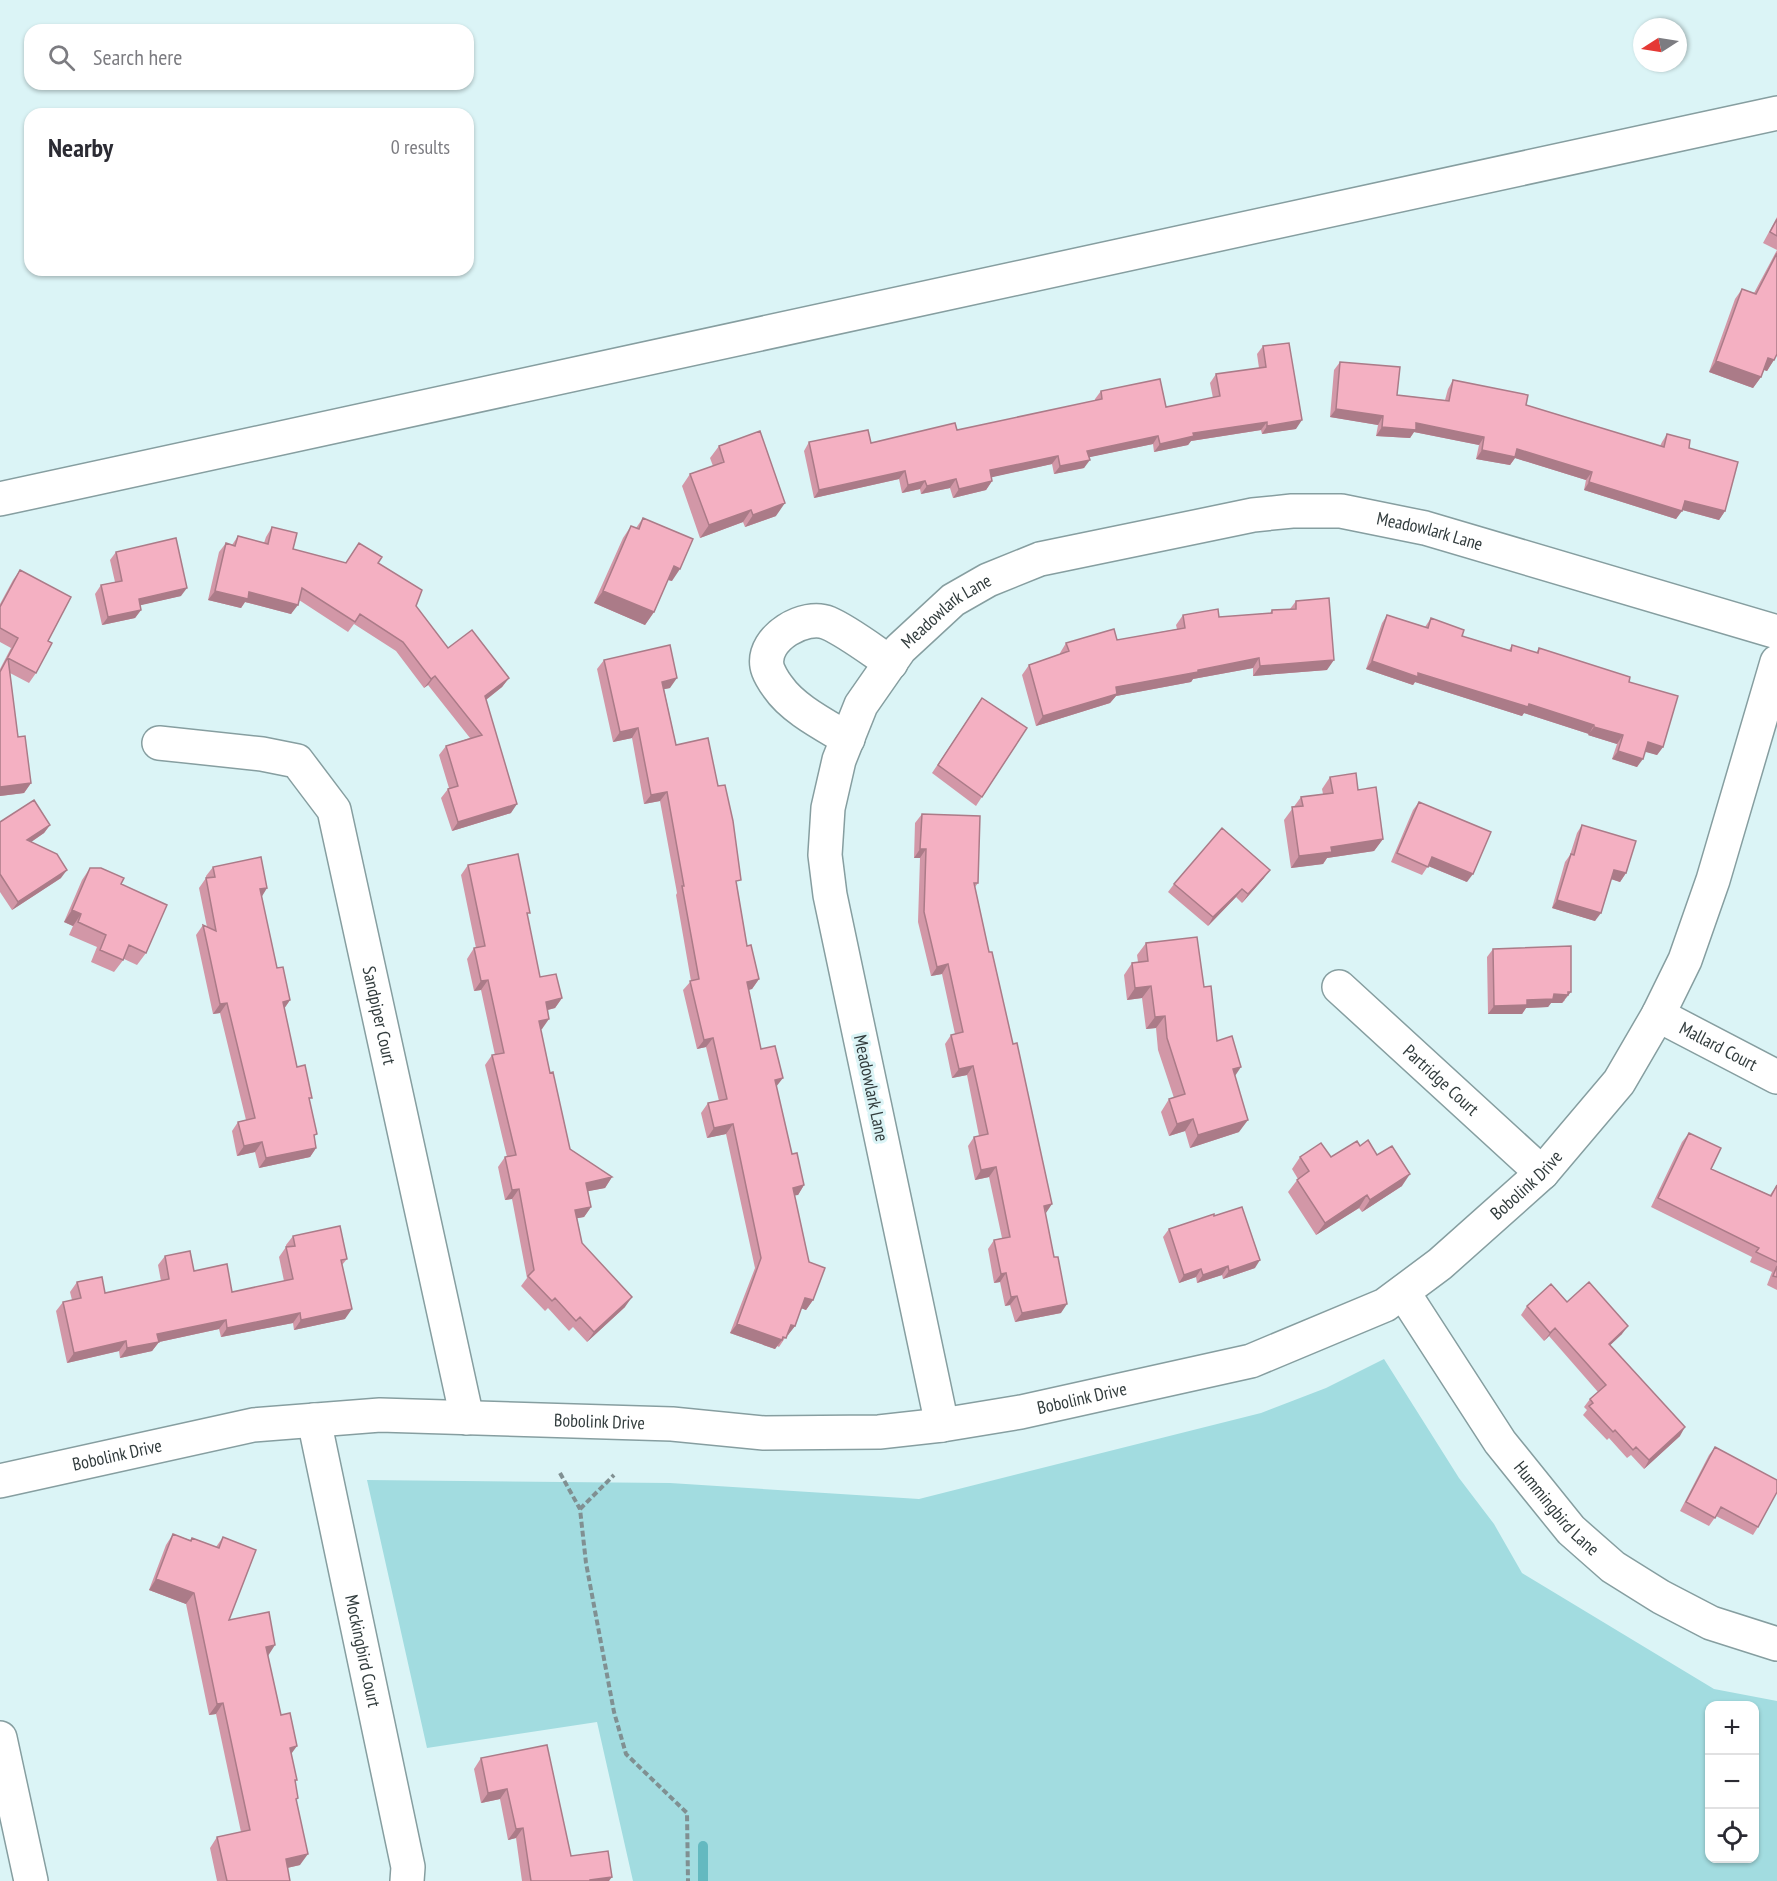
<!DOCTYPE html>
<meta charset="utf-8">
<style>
:root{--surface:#fff;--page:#f7f7f7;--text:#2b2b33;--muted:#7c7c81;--line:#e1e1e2}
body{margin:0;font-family:"PT Sans Narrow",sans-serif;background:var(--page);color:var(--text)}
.controls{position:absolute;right:18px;bottom:18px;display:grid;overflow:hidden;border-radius:12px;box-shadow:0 2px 4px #0004}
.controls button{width:54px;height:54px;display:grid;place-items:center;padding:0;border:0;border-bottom:2px solid var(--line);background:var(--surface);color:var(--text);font:30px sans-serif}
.compass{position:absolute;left:1633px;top:18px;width:54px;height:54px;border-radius:50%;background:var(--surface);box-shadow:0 2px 4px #0004;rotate:258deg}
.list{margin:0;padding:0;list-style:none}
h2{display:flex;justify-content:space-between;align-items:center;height:78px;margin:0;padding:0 24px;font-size:26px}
h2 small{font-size:20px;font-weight:400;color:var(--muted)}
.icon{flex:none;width:33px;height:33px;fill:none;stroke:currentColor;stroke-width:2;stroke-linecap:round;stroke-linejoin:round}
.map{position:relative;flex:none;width:1777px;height:1881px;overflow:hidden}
.search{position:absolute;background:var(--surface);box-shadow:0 2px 4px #0004;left:24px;top:24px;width:450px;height:66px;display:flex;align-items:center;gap:15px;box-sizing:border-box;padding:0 21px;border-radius:18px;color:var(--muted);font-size:22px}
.panel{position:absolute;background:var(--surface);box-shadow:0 2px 4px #0004;left:24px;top:108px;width:450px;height:168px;border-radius:18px}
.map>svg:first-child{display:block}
.green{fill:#a2dce0;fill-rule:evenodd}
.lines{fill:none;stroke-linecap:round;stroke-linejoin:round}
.stream{stroke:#64b9c0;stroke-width:10}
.minor-casing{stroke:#869ea0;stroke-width:36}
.path{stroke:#809092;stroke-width:4;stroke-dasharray:6 3;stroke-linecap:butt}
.minor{stroke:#fff;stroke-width:33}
.wall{fill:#d297a7}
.shaded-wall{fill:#ab7b88}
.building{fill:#f4b0c2;stroke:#ab7b88;stroke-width:1.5}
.labels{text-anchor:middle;stroke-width:6;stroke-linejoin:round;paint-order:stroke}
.street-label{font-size:18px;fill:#323c3d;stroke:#dbf4f6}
</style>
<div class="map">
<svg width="1777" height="1881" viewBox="0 0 1777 1881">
<rect width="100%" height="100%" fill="#dbf4f6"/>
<path class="green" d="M1384 1359 1459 1478 1494 1524 1522 1573 1714 1689 1777 1701V1881H633L597 1722 427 1748 367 1480 670 1483 919 1499 1261 1413 1326 1388ZM1710 1706H1754V1858H1710Z"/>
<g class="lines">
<path class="stream" d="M703 1846V1881"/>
<g class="minor-casing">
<g id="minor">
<path d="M0 499 1777 113"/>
<path d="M848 739C825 725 793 709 778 687 774 682 768 672 767 666 762 638 805 613 828 623 847 631 873 651 891 663"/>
<path id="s1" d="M159 743 262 754 297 761 334 810 467 1418"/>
<path id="s2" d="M1339 987 1542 1173"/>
<path id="s3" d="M1658 1015 1777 1077"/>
<path id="s4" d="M1403 1292 1500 1442 1571 1530 1613 1567 1661 1597 1711 1623 1777 1644"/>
<path id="s5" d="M314 1420 408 1867 407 1881"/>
<path id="s6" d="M942 1425 830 895 825 855 828 808 839 760 861 705 900 649 953 600 988 580 1040 559 1253 515 1292 511H1341L1425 528 1777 632"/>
<path id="s7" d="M0 1481 253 1425 380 1415 672 1424 764 1433 879 1432 942 1425 1021 1412 1251 1361 1385 1305 1440 1264 1542 1173 1619 1082 1658 1015 1685 960 1713 880 1777 662"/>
<path d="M0 1738 31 1881"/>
</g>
</g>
<path class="path" d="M560 1473 580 1509 586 1563 614 1712 626 1754 687 1813 688 1881
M580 1509 614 1475"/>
<use href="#minor" class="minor"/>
</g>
<path class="wall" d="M1777 217V354L1767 371 1764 370 1761 377 1753 388 1709 372 1735 299 1742 289 1754 293 1777 250 1763 243Z
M1263 346 1296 429 1262 434 1261 430 1191 441 1188 445 1154 452 1153 444 1089 457 1084 468 1054 474 1052 464 991 477 992 481 986 490 953 498 950 488 921 494 920 489 902 493 899 479 814 498 804 451 809 442 871 443 957 430 1095 401V399L1101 391 1166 407 1213 398 1210 383 1216 374 1259 368 1257 354Z
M1340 362 1397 395 1445 400 1448 389 1453 380 1526 405 1660 446 1662 442 1667 434 1689 448 1725 511 1719 520 1682 510 1676 519 1584 490 1586 480 1515 458 1510 465 1476 459 1479 445 1414 432 1410 438 1376 436 1378 425 1330 417 1334 370Z
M719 446 776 516 745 527 743 522 700 538 682 486 690 474 713 466 710 458Z
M643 518 672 581 668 580 654 612 645 625 594 603 623 538 631 526 636 528Z
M272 527 293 549 346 563H378L416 606 448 648 509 678 502 687 486 700 511 813 452 831 441 798 448 789 449 788 439 755 446 746 470 738 428 685 424 688 396 651 354 624 348 632 299 600 291 614 245 602 241 608 208 600 219 552 226 543 232 545 238 536 264 543 266 537Z
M116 552 181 596 140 605 141 610 135 618 102 625 95 594 101 585 115 582 110 560Z
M20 570 48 641 36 673 29 683 10 673 18 737 31 783 24 793 0 796V669L11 648 0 642V604L13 580Z
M1296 601 1327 670 1253 676V668L1193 679 1191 682 1116 696 1110 703 1036 726 1022 675 1029 665 1060 654V653L1066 643 1117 640 1177 629 1176 625 1183 615 1219 617 1270 613 1272 610 1290 609Z
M1387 615 1425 627 1431 618 1462 636 1509 650 1512 645 1536 653 1539 648 1629 682 1663 747 1657 755 1645 751 1637 767 1612 759 1617 744 1588 735 1589 734 1524 713 1522 716 1415 682 1413 685 1366 669 1382 623Z
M604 660 670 688 664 689 676 745 737 886 747 946 759 979 752 989 748 990 761 1049 776 1087 792 1154 804 1185 798 1195H794L813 1300 806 1310 801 1308 795 1326 788 1335H787L779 1347 777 1346 775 1349 730 1333 755 1268 726 1134 707 1138 701 1113 708 1103 719 1101 706 1047 697 1049 683 990 691 981 676 895 677 893 660 801 644 804 632 738 613 742 597 669Z
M982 698 1027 728 976 806 932 773Z
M1330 777 1358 790 1383 839 1374 851 1327 858 1323 864 1291 868 1284 820 1301 797 1323 794 1322 789Z
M1419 802 1467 882 1428 866 1422 875 1391 862 1413 810Z
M922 814 978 883 975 887 1045 1213 1061 1313 1015 1322 1010 1305 1005 1306 1000 1282 994 1283 988 1249 994 1240 1002 1238 989 1177 975 1180 968 1146 974 1137 979 1136 967 1075 952 1078 945 1044 951 1035 955 1034 942 974 931 976 918 922 920 858H914L915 823Z
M0 822 50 825 44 833 31 842 61 878 12 910 0 892Z
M1582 825 1626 873 1620 882 1611 879 1595 921 1552 908 1565 862 1570 855 1577 833Z
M468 865 527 916 540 977 562 998 555 1008 548 1010 542 1029 540 1030 550 1073 570 1149 612 1177 605 1188 588 1191 591 1207 584 1217 577 1218 582 1243 625 1307 587 1342 573 1327 569 1331 548 1308 545 1311 521 1286 527 1278 512 1199 505 1200 498 1167 505 1157H507L485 1065 492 1055H495L481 990 474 991 467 959 474 948H476L461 875Z
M213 867 267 888 261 896 277 968 290 1000 284 1009 297 1067 310 1101 316 1148 310 1157 259 1168 255 1152 237 1156 232 1131 238 1122 246 1120 220 1013 213 1014 196 935 203 925 207 927 199 888 206 878V876Z
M90 868 121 884 146 953 137 965 124 959 114 972 91 962 97 947 69 935 73 926 64 922 82 880Z
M1264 878 1242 903 1236 897 1208 926 1168 892 1174 884Z
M1146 943 1204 987 1217 1041 1235 1076 1239 1132 1190 1148 1185 1131 1169 1136 1161 1112 1169 1099 1174 1098 1158 1050 1156 1028 1146 1029 1142 998 1127 1000 1124 975 1132 963 1138 962 1137 955Z
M1493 949 1565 1000 1562 1003H1551L1548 1007 1526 1008 1522 1014H1488L1487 957Z
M1689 1133 1711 1169 1770 1195 1777 1185V1290L1767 1285 1772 1272 1750 1262 1752 1257 1651 1207 1682 1142Z
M1360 1146 1377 1155 1402 1186 1362 1212 1359 1208 1316 1235 1288 1192 1298 1179 1292 1169 1300 1157H1331Z
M1214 1216 1255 1268 1223 1279 1222 1275 1197 1283 1196 1277 1179 1283 1163 1237 1169 1229Z
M293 1236 347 1259 342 1265 345 1319 294 1330 293 1323 221 1337 219 1329 159 1342 152 1351 120 1358 119 1351 67 1363 56 1311 63 1302 72 1300 70 1292 77 1282 105 1293 161 1281 158 1265 165 1256 232 1292 284 1281 279 1257 286 1247V1245Z
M1567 1302 1622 1334 1610 1345 1680 1436 1644 1469 1631 1455 1627 1458 1609 1438 1607 1440 1583 1415 1587 1410 1584 1407 1590 1399 1598 1392 1549 1336 1544 1341 1521 1315 1527 1306Z
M1715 1447 1758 1527 1753 1535 1716 1516 1709 1526 1680 1511 1709 1455Z
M173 1534 190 1540 192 1538 216 1547 223 1537 229 1620 268 1656 281 1715 291 1754 297 1780 295 1782 300 1865 287 1868 290 1881H217L210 1848 217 1837 241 1832 216 1714 209 1715 186 1604 149 1590 166 1545Z
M481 1758 571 1856 609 1881H522L516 1838 508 1840 500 1799 481 1803 474 1769Z"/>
<path class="shaded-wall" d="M1768 358 1774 360 1767 371 1761 369Z
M1716 361 1761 377 1753 388 1709 372Z
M1336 409 1383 416 1378 425 1330 417Z
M1302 420 1296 429 1262 434 1267 426Z
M1267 422 1261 430 1191 441 1188 445 1154 452 1160 444 1193 433Z
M1416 423 1484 437 1479 445 1414 432 1410 438 1376 436 1382 427Z
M1158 436 1153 444 1081 459 1087 451Z
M1517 449 1592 472 1586 480 1515 458 1510 465 1476 459 1482 450Z
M1058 456 1052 464 984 479 990 470Z
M1090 460 1084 468 1054 474 1060 466Z
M905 471 899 479 814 498 819 490Z
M956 479 950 488 921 494 927 486Z
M925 481 920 489 902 493 908 485Z
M992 481 986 490 953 498 959 489Z
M1589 482 1682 511 1676 519 1584 490Z
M1685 501 1725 511 1719 520 1679 509Z
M785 503 776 516 745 527 753 515Z
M751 510 743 522 700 538 709 525Z
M674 566 680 569 672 581 665 579Z
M187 588 181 596 133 607 139 599Z
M215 591 249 592 298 605 291 614 245 602 241 608 208 600Z
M603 591 654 612 645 625 594 603Z
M141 610 135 618 102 625 108 617Z
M1259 658 1253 668 1193 679 1191 682 1116 696 1110 703 1036 726 1043 716 1116 687 1198 670Z
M1334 660 1327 670 1253 676 1260 666Z
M1372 661 1529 704 1594 725 1589 734 1524 713 1522 716 1415 682 1413 685 1366 669Z
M435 676 428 685 424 688 431 679Z
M509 678 502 687 478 706 485 696Z
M677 678 670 688 655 691 662 682Z
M1594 727 1623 735 1617 744 1588 735Z
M638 728 632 738 613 742 620 732Z
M1648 742 1663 747 1657 755 1642 751Z
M1618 751 1643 759 1637 767 1612 759Z
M31 783 24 793 0 796V787Z
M667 792 660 801 644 804 651 795Z
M517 804 511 813 452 831 458 822Z
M50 825 44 833 21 849 27 840Z
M1383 839 1374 851 1327 858 1323 864 1291 868 1299 856 1331 847Z
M920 849H926L920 858H914Z
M1432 857 1473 874 1467 882 1426 865Z
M67 870 61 878 12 910 18 902Z
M1270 870 1264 878 1242 903 1248 894Z
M1614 870 1626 873 1620 882 1608 878Z
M267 888 261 898 260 889Z
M1242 889 1236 897 1208 926 1213 917Z
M1557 900 1601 913 1595 921 1552 908Z
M72 910 81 914 73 926 64 922Z
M948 964 942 974 931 976 937 967Z
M759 979 752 989 740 992 747 982Z
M488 980 481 990 474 991 481 981Z
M1151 986 1142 998 1127 1000 1135 988Z
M1571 992 1562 1003H1551L1548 1007 1526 1008 1522 1014H1488L1494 1006Z
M562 998 555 1008 539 1012 546 1002Z
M290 1000 283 1010V1002Z
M227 1003 220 1013 213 1014 220 1004Z
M1165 1016 1156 1028 1146 1029 1155 1017Z
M549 1019 542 1029 532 1031 539 1021Z
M713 1038 706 1047 697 1049 704 1040Z
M973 1066 967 1075 952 1078 959 1069Z
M1241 1067 1233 1079V1069Z
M783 1078 776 1087 775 1080Z
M1193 1119 1185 1131 1169 1136 1177 1124Z
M1248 1120 1239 1132 1190 1148 1198 1135Z
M733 1124 726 1134 707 1138 714 1128Z
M262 1142 255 1152 237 1156 244 1146Z
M316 1148 310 1157 259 1168 266 1158Z
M996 1167 989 1177 975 1180 981 1170Z
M1410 1174 1402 1186 1362 1212 1370 1200Z
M612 1177 605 1188 579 1193 586 1183Z
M804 1185 798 1195 786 1197 793 1188Z
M519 1189 512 1199 505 1200 512 1190Z
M1367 1195 1359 1208 1316 1235 1325 1223Z
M1052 1204 1046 1213 1044 1206Z
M591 1207 584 1217 568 1220 575 1210Z
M1260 1260 1255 1268 1223 1279 1229 1271Z
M1228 1266 1222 1275 1197 1283 1203 1275Z
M1201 1269 1196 1277 1179 1283 1184 1275Z
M1006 1273 1000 1282 994 1283 1001 1274Z
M1017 1296 1010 1305 1005 1306 1011 1297Z
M632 1297 625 1307 587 1342 594 1332Z
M805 1298 813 1300 806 1310 798 1307Z
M1067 1304 1061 1313 1015 1322 1022 1313Z
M352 1309 345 1319 294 1330 301 1320Z
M300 1313 293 1323 221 1337 227 1328Z
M226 1320 219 1329 159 1342 152 1351 120 1358 127 1348 157 1334Z
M737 1324 782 1340 775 1349 730 1333Z
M791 1325 795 1326 788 1335 784 1334Z
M1628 1326 1622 1334 1603 1352 1609 1344Z
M1555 1328 1549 1336 1544 1341 1550 1333Z
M126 1341 119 1351 67 1363 74 1353Z
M1685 1427 1680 1436 1644 1469 1649 1460Z
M156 1579 194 1593 186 1604 149 1590Z
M275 1645 268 1656 266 1647Z
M223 1703 216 1714 209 1715 217 1704Z
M297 1746 289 1757 290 1748Z
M507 1789 500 1799 481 1803 488 1793Z
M523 1828 516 1838 508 1840 516 1829Z
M308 1854 300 1865 278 1870 286 1859Z
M612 1877 609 1881H589L590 1880Z"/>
<path class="building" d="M1777 219V236L1770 232Z
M1777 253V354L1774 360 1768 358 1761 377 1716 361 1742 289 1756 294Z
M1289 343 1302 420 1267 426V422L1193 433 1194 436 1160 444 1158 436 1087 451 1090 460 1060 466 1058 456 990 470 992 481 959 489 956 479 927 486 925 481 908 485 905 471 819 490 809 442 868 430 871 443 955 423 957 430 1102 399 1101 391 1160 379 1166 407 1220 396 1216 374 1266 367 1263 346Z
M1340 362 1400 367 1397 395 1449 401 1453 380 1528 395 1526 405 1664 447 1667 434 1690 440 1689 448 1738 462 1725 511 1685 501 1682 511 1589 482 1592 472 1517 449 1515 457 1482 450 1484 437 1416 423V430L1382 427 1383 416 1336 409Z
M760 431 785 503 753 515 751 510 709 525 690 474 724 462 719 446Z
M643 518 693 539 680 569 674 566 654 612 603 591 631 526 639 529Z
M272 527 297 533 293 549 346 563 359 543 382 557 378 563 422 590 416 606 448 648 472 630 509 678 485 696 517 804 458 822 448 789 458 786 446 746 482 735 435 676 431 679 403 642 360 614 355 622 302 588 298 605 249 592 248 599 215 591 226 543 235 546 238 536 268 544Z
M176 538 187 588 139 599 141 610 108 617 101 585 122 581 116 552Z
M20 570 71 597 48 641 52 643 36 673 8 658 18 737 25 736 31 783 0 787V672L18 638 0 628V607Z
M1329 598 1334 660 1260 666 1259 658 1198 670V672L1116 687 1117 694 1043 716 1029 665 1069 651 1066 643 1114 629 1117 640 1185 628 1183 615 1218 609 1219 617 1272 613V610L1296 609V601Z
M1387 615 1428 628 1431 618 1464 630 1462 636 1511 651 1512 645 1538 653 1539 648 1630 677 1629 682 1678 696 1663 747 1648 742 1643 759 1618 751 1623 735 1594 727V725L1529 704 1528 707 1418 673V677L1372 661Z
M670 645 677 678 662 682 676 745 708 738 718 786 725 785 733 821 741 880 736 881 747 946 751 945 759 979 747 982 761 1049 775 1046 783 1078 775 1080 792 1154 797 1153 804 1185 793 1188 809 1262 825 1268 813 1300 805 1298 795 1326 791 1325 786 1338 783 1337 782 1340 737 1324 761 1258 733 1124 714 1128 708 1103 727 1099 713 1038 704 1040 690 981 699 979 682 886H684L667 792 651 795 638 728 620 732 604 660Z
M982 698 1027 728 982 797 938 765Z
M1356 773 1358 790 1376 787 1383 839 1331 847 1332 852 1299 856 1292 807 1303 806 1301 797 1333 793 1330 777Z
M34 800 50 825 27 840 57 854 67 870 18 902 0 874V822Z
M1419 802 1491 832 1473 874 1432 857 1428 867 1397 853Z
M922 814 980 816 978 883H974L989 952H992L1013 1044 1017 1043 1052 1204 1044 1206 1054 1257H1058L1067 1304 1022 1313 1017 1296 1011 1297 1006 1273 1001 1274 994 1240 1010 1237 996 1167 981 1170 974 1137 988 1134 973 1066 959 1069 951 1035 963 1032 948 964 937 967 924 912 926 849H920Z
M1582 825 1636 841 1626 873 1614 870 1601 913 1557 900 1571 854 1574 855Z
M1222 828 1270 870 1248 894 1242 889 1213 917 1174 884Z
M518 854 530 913H527L540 977 556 974 562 998 546 1002 549 1019 539 1021 550 1073 553 1072 570 1149 612 1177 586 1183 591 1207 575 1210 582 1243 632 1297 594 1332 580 1317 576 1321 555 1298 552 1301 528 1276 534 1270 519 1189 512 1190 505 1157 516 1155 492 1055 504 1053 488 980 481 981 474 948 485 946 468 865Z
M261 857 267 888 260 889 277 968 283 967 290 1000 283 1002 297 1067 305 1065 312 1098H309L317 1134 314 1135 316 1148 266 1158 262 1142 244 1146 238 1122 255 1118 227 1003 220 1004 203 925 216 931 206 878 215 877 213 867Z
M90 868H101L124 878 121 884 167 905 146 953 129 945 123 960 100 950 106 935 78 922 81 914 72 910Z
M1197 937 1204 987 1211 986 1217 1041 1232 1036 1241 1067 1233 1069 1248 1120 1198 1135 1193 1119 1177 1124 1169 1099 1185 1094 1167 1038 1165 1016 1155 1017 1151 986 1135 988 1132 963 1148 961 1146 943Z
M1571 946V992H1568V995L1554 994 1553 999 1527 1000V1005L1494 1006 1493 949Z
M1689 1133 1721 1148 1711 1169 1771 1196 1777 1185V1262L1756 1252 1759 1248 1658 1198Z
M1368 1140 1377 1155 1392 1146 1410 1174 1370 1200 1367 1195 1325 1223 1297 1180 1309 1171 1300 1157 1321 1143 1331 1157 1357 1141 1360 1146Z
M1242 1207 1260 1260 1229 1271 1228 1266 1203 1275 1201 1269 1184 1275 1169 1229 1214 1214V1216Z
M340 1226 347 1259 341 1260 352 1309 301 1320 300 1313 227 1328 226 1320 157 1334 159 1342 127 1348 126 1341 74 1353 63 1302 81 1298 77 1282 102 1277 105 1293 169 1279 165 1256 190 1251 194 1271 227 1264 232 1292 293 1279 286 1247 295 1246 293 1236Z
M1777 1266V1277L1773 1276Z
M1589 1282 1628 1326 1609 1344 1685 1427 1649 1460 1636 1447 1633 1450 1615 1430 1613 1432 1589 1406 1593 1403 1590 1399 1606 1385 1555 1328 1550 1333 1527 1306 1551 1284 1567 1302Z
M1715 1447 1777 1480V1492L1758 1527 1721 1507 1715 1518 1686 1502Z
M173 1534 191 1541 192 1538 219 1548 223 1537 256 1550 229 1620 269 1612 275 1645 266 1647 281 1715 290 1713 297 1746 290 1748 297 1780H295L298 1798 296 1799 308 1854 286 1859 290 1881H227L217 1837 250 1830 223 1703 217 1704 194 1593 156 1579Z
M547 1745 571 1856 608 1851 612 1877 590 1880V1881H531L523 1828 516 1829 507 1789 488 1793 481 1758Z"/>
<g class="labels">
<g class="street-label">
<text dy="6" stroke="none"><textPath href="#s6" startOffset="1371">Meadowlark Lane</textPath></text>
<text dy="6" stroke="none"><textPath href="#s6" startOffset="866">Meadowlark Lane</textPath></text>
<text dy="6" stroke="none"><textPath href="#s1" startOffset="411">Sandpiper Court</textPath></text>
<text dy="6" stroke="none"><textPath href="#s3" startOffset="68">Mallard Court</textPath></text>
<text dy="6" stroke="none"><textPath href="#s2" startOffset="138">Partridge Court</textPath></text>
<text transform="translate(871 1088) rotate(78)" y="6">Meadowlark Lane</text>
<text dy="6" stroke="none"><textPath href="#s7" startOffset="1596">Bobolink Drive</textPath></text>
<text dy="6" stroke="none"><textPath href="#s7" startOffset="1092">Bobolink Drive</textPath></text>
<text dy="6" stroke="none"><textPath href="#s7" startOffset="606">Bobolink Drive</textPath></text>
<text dy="6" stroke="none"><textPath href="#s7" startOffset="120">Bobolink Drive</textPath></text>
<text dy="6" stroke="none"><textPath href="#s4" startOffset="266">Hummingbird Lane</textPath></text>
<text dy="6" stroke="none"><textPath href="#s5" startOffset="236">Mockingbird Court</textPath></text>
</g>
</g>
</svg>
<div class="controls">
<button>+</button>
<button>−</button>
<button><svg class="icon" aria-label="locate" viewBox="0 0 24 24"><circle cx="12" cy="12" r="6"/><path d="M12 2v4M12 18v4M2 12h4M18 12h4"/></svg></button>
</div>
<svg class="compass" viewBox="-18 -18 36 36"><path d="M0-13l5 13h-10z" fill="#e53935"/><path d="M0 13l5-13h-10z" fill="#7c7c81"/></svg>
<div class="search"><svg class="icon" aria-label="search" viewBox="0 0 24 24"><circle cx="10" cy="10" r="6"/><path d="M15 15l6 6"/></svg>Search here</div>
<section class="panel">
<h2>Nearby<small>0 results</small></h2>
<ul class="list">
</ul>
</section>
</div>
